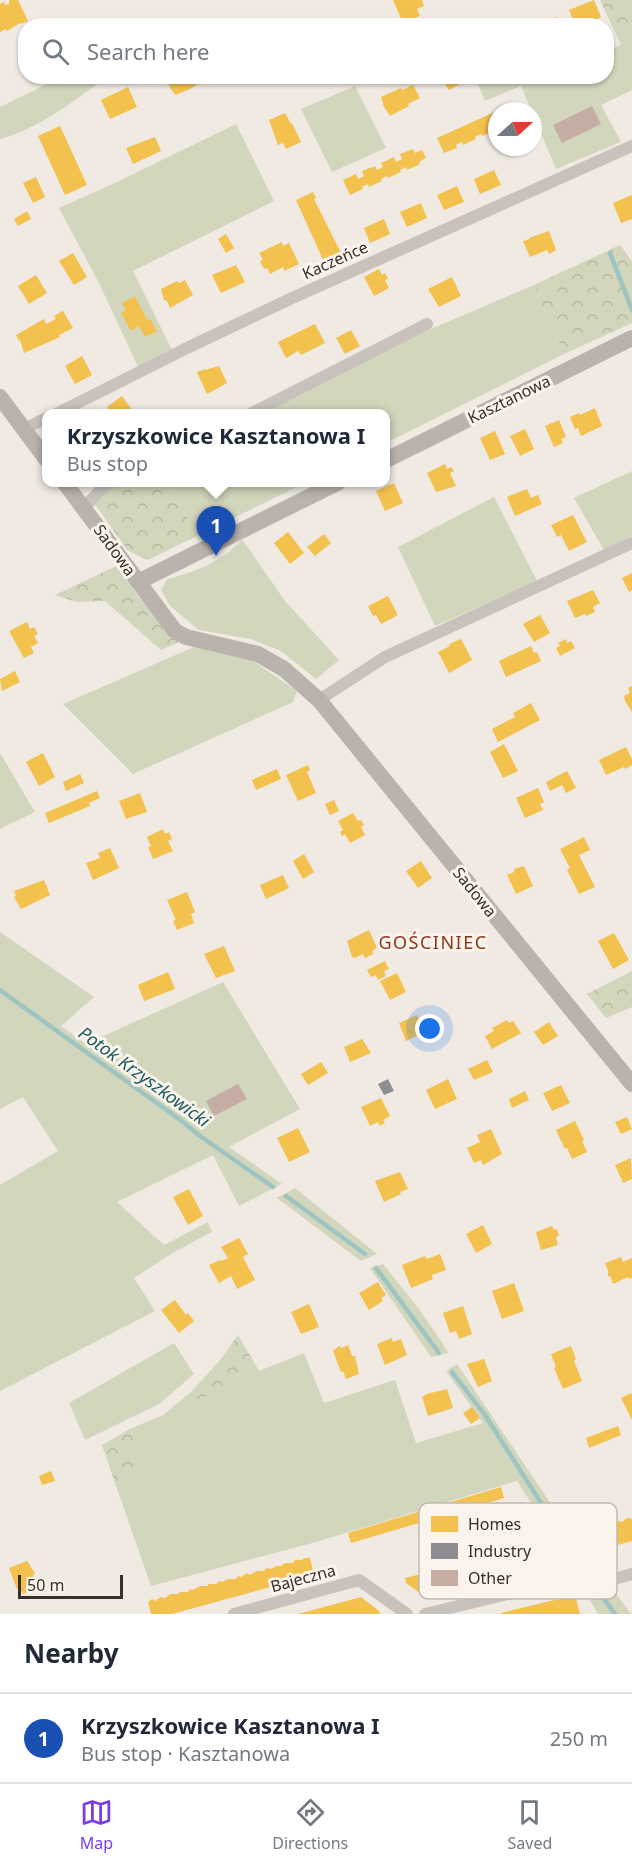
<!DOCTYPE html>
<meta charset="utf-8">
<style>
:root{--surface:#fff;--page:#f2f2f3;--text:#1f2937;--muted:#747a83;--line:#e0e1e3;--accent:#7c3aed}
body{margin:0;font-family:"Noto Sans",sans-serif;background:var(--page);color:var(--text)}
.compass{position:absolute;left:488px;top:102px;width:54px;height:54px;border-radius:50%;background:var(--surface);box-shadow:0 2px 4px #0004;rotate:69deg}
.scale{position:absolute;left:18px;bottom:15px;width:105px;box-sizing:border-box;padding-left:6px;border:3px solid #3b2e29;border-top:0;font-size:16px;line-height:21px;white-space:nowrap;color:#3b2e29;-webkit-text-stroke:4px #fbf4ec;paint-order:stroke}
.you{position:absolute;left:430px;top:1029px;width:21px;height:21px;margin:-15px;border:4px solid #fff;border-radius:50%;background:#1a73e8;box-shadow:0 0 0 9px #1a73e833}
.badge{display:grid;place-items:center;width:39px;height:39px;border-radius:50%;background:var(--accent);color:#fff;font-size:20px;font-weight:700}
.pin{position:absolute;translate:-50% -50px;filter:drop-shadow(0 2px 3px #0008)}
.pin::after{content:'';position:absolute;top:32px;width:21px;height:18px;background:inherit;clip-path:polygon(0 0,100% 0,50% 100%)}
.popup{position:absolute;left:42px;top:409px;width:348px;height:78px;box-sizing:border-box;display:grid;place-content:center;border-radius:12px;background:var(--surface);filter:drop-shadow(0 2px 4px #0005);font-size:20px;white-space:nowrap;color:var(--muted)}
.popup b{font-size:22px;color:var(--text)}
.popup::after{content:'';position:absolute;left:50%;top:100%;margin-left:-12px;border:12px solid transparent;border-top-color:var(--surface)}
.list{margin:0;padding:0;list-style:none}
h2{display:flex;justify-content:space-between;align-items:center;height:78px;margin:0;padding:0 24px;font-size:26px}
h2 small{font-size:20px;font-weight:400;color:var(--muted)}
.list li{display:grid;grid-template-columns:39px 1fr auto;gap:18px;align-items:center;box-sizing:border-box;height:90px;padding:0 24px;border-top:2px solid var(--line)}
.list b{display:block;font-size:22px;white-space:nowrap}
.list p{margin:0;font-size:20px;white-space:nowrap;color:var(--muted)}
.list em{font-size:20px;font-style:normal;color:var(--muted)}
.icon{flex:none;width:33px;height:33px;fill:none;stroke:currentColor;stroke-width:2;stroke-linecap:round;stroke-linejoin:round}
.map{position:relative;flex:none;width:632px;height:1614px;overflow:hidden}
.search{position:absolute;background:var(--surface);box-shadow:0 2px 4px #0004;left:18px;right:18px;top:18px;height:66px;display:flex;align-items:center;gap:15px;box-sizing:border-box;padding:0 21px;border-radius:24px;color:var(--muted);font-size:22px}
.sheet{height:168px;background:var(--surface)}
nav{display:flex;justify-content:space-around;align-items:center;box-sizing:border-box;height:84px;border-top:2px solid var(--line);background:var(--surface);font-size:16px;color:var(--muted)}
nav a{display:grid;justify-items:center;gap:3px}
nav .on{color:var(--accent)}
.map>svg:first-child{display:block}
.grass{fill:#d2d6bc}
.forest{fill:url(#forest-crowns)}
.homes{fill:#f2c14e}
.industry{fill:#8d8d92}
.lines{fill:none;stroke-linecap:round;stroke-linejoin:round}
.stream{stroke:#9ec4c2;stroke-width:4.5}
.building{fill:#c5ada4}
.street{stroke:#c9c2bc;stroke-width:12}
.secondary{stroke:#bab2ac;stroke-width:16}
.labels{text-anchor:middle;stroke-width:6;stroke-linejoin:round;paint-order:stroke}
.street-label{font-size:16px;fill:#3b2e29;stroke:#fbf4ec}
.neighbourhood-label{font-size:18px;letter-spacing:1.5px;fill:#90351c;stroke:#fbf4ec}
.water-label{font-size:18px;font-style:italic;fill:#1b5d60;stroke:#fbf4ec}
.key{fill:#fbf4ec;stroke:#c1b9b2;stroke-width:1.5}
.key-label{font-size:16px;fill:#3b2e29}
</style>
<div class="map">
<svg width="632" height="1614" viewBox="0 0 632 1614">
<defs>
<pattern id="forest-crowns" width="20" height="18" patternUnits="userSpaceOnUse" patternTransform="scale(1.5)"><rect width="20" height="18" fill="#d2d6bc"/><path d="M2 6a3 3 0 1 1 6 0M12 15a3 3 0 1 1 6 0" fill="none" stroke="#b5b8a2"/></pattern>
</defs>
<rect width="100%" height="100%" fill="#f0eae3"/>
<path class="grass" d="M632 40V90L601 105 621 142 556 169 521 86 485 101 475 77 606 76 607 51Z
M63 76 107 77C74 101 40 128 0 139V107Z
M355 86 386 148 332 172 301 109Z
M236 124 274 201 133 271 172 350 138 367 100 285 59 208 115 183Z
M534 285 564 354 386 443V414H260L410 338Z
M632 471V536L604 550 574 498Z
M169 483H305L197 536Z
M494 497 537 581 435 626 398 547Z
M242 539 285 601 339 660 316 679 281 651 251 639 199 630 170 606 161 590 167 579C195 572 223 562 242 539Z
M194 647 250 659 297 691 293 702 133 774 63 704Z
M0 753 35 812 0 829Z
M0 932 94 997 61 1026 86 1044 223 982 300 1109 229 1147 282 1184 239 1206 213 1155 117 1202 164 1245 208 1222 212 1232 174 1252 134 1278 155 1311 0 1391V1185L58 1151 23 1097 0 1109Z
M295 1188 377 1254 361 1261 277 1198Z
M383 1264 419 1309 449 1353 431 1357 370 1268Z
M174 1343 194 1374 159 1404 85 1440 69 1403Z
M304 1353 324 1403 395 1380 416 1443 483 1423 446 1371 457 1364 594 1568 575 1570 517 1481 316 1542 151 1586 115 1483 145 1472 130 1429 163 1415 192 1391 199 1400 259 1371Z
M603 1576 631 1614H598L580 1583Z"/>
<path class="forest" d="M600 0H632V40L621 45Z
M620 245 632 261V323L564 354 534 285Z
M122 483H169L197 536 148 560 128 551 95 504 107 490Z
M116 566 142 601 179 642 161 650 105 601 76 602 55 595Z
M632 971V1007L606 1018 587 994Z
M238 1335 259 1371 199 1400 192 1391 221 1359Z
M130 1429 145 1472 115 1483 102 1445Z"/>
<path class="homes" d="M9 0H18L28 21 21 24 20 23 7 31 6 29 0 32V4L4 2 5 5 9 4Z
M393 0H422L424 6 417 9 420 16 414 18 415 20 403 23Z
M594 0 601 17 586 26H577L576 22 574 23 569 10Z
M557 17 561 26H535L549 19 550 20Z
M171 76H201L202 80 196 83V85L190 89 175 95 169 86 167 79Z
M443 76H471V78L449 90 441 78Z
M413 85 420 98 408 104 409 106 390 116 383 105V103L381 97 401 88 402 90Z
M128 87 137 107 110 119 101 100Z
M497 111V127L494 128 495 131 482 136 481 134 475 137 476 139 463 145 462 142 456 145 457 148 444 153 437 138Z
M285 113 291 124 292 123 301 142 286 149 283 143 278 145 269 120Z
M60 126 87 185 65 195 38 136Z
M155 137 161 151 133 164 126 148Z
M413 149 415 153 422 150 426 158 419 162 420 164 407 170 406 167 400 170 401 172 388 178 387 176 381 179 382 181 369 187 368 184 362 187 363 189 350 195 343 180 356 174 358 179 364 176 362 171 375 166 377 170 383 167 381 163 394 157 396 162 402 159 400 154Z
M494 170 501 185 480 194 474 179Z
M36 177 45 197 33 203 23 183Z
M457 186 464 202 444 210 437 195Z
M313 192 316 198 314 199 343 257 325 264 296 200Z
M632 195V219L621 223 613 203Z
M421 203 427 218 407 227 400 212Z
M27 211 31 219 18 226 14 219Z
M384 219 390 234 370 243 364 228Z
M549 231 556 250 549 254 547 250 530 257 523 241 530 239 529 238Z
M226 234 234 248 226 253 218 239Z
M282 242 283 246 289 243 299 264 284 271 283 267 270 274 267 268 264 269 260 261 263 260 259 253Z
M73 253 87 277 74 285 59 261Z
M236 265 245 282 221 293 212 275Z
M379 269 382 275 385 273 388 279 385 280 389 288 374 296 364 277Z
M36 275 47 293 29 304 18 286Z
M452 277 461 296 439 307 428 289Z
M185 280 193 295 170 308 167 301 164 300 161 289 177 281 179 283Z
M135 296 147 320 150 319 157 331 145 337 139 326 131 331 121 313 126 310 122 303Z
M63 311 73 328 59 335 60 337 24 353 20 340 19 341 16 335 44 319 46 324 56 319 54 316Z
M315 324 325 343 301 355 298 351 286 358 278 342Z
M351 330 360 346 345 354 336 338Z
M82 356 92 375 75 384 65 366Z
M219 366 227 383 207 394 197 372 205 369V370Z
M122 396 135 414H111L107 407Z
M595 408 602 426 581 436 578 428 575 429 570 417 579 413 580 415Z
M559 420 566 437 561 439 563 443 554 447 545 426Z
M525 429 534 449 520 456 510 436Z
M495 431 505 454 490 460 480 438Z
M445 464 447 469 451 467 454 471 450 473 456 486 436 492 427 473Z
M394 483 403 503 385 511 376 491Z
M527 489 531 498 538 495 542 504 515 516 507 497Z
M573 515 587 542 569 551 561 535 557 537 551 525Z
M288 532 304 553 290 564 274 543Z
M324 534 331 543 315 556 307 547Z
M632 573V590L629 592 622 578Z
M593 590 600 603 593 607 595 612 586 616 585 614 575 618 567 601Z
M388 596 398 615 381 624 376 615 373 616 368 606Z
M540 615 550 633 534 642 523 624Z
M27 622 30 629 34 627 38 634 34 636 38 643 31 647 34 653 24 658 9 631Z
M461 639 472 660 449 673 438 652 450 646 449 644Z
M566 639 567 643 571 641 575 648 560 656 556 648 560 646 558 643Z
M531 646 534 653 537 652 541 661 506 677 499 661Z
M15 671 20 682 2 691 0 679Z
M632 686V712L625 701 624 696 630 693 628 688Z
M531 703 540 720 498 742 492 729 515 717 513 713Z
M504 744 518 771 503 778 490 752Z
M626 747 632 759V765L625 769 624 767 606 775 599 760Z
M43 753 55 777 39 786 26 762Z
M308 765 310 770 307 772 316 793 298 801 286 775Z
M277 769 281 779 256 790 252 780Z
M567 771 576 788 566 793 562 785 550 791 546 782Z
M80 774 84 783 66 791 63 782Z
M538 788 544 802 540 804 543 810 525 818 516 798Z
M97 791 100 798 89 803 90 806 49 823 45 813Z
M140 793 147 812 126 819 119 801Z
M334 800 339 811 330 815 325 804Z
M353 813 358 821 361 820 364 825 361 827 365 835 350 843 345 834 342 836 340 832 343 830 338 821Z
M163 829 165 834 169 832 172 839 168 841 173 851 153 859 148 847 151 846 147 837Z
M584 837 590 850 579 855 595 887 579 894 567 870 570 868 560 849Z
M110 848 119 868 93 880 86 863 100 858 98 853Z
M304 854 314 872 303 879 293 861Z
M421 861 432 878 418 888 406 871Z
M524 866 533 886 516 894 507 875 514 872V869Z
M283 875 289 888 266 899 260 885Z
M44 880 50 895 21 909 14 897 16 896 14 891Z
M187 892 195 912 191 914 194 923 177 930 173 921 176 920 167 900Z
M369 930 377 948 372 951 373 954 365 958 363 954 355 958 352 957 347 941Z
M614 933 629 960 613 969 598 941Z
M224 946 235 971 216 978 204 954Z
M385 961 389 969 384 971 386 976 378 980 376 975 371 977 367 970Z
M168 972 175 989 144 1001 138 985Z
M397 973 406 992 390 1000 380 981Z
M417 1015 422 1025 418 1027 421 1034 406 1041 399 1023Z
M507 1020 509 1023 513 1021 521 1033 492 1049 485 1036 494 1031 492 1028Z
M549 1022 558 1036 543 1045 534 1032Z
M362 1039 371 1053 350 1062 344 1047Z
M487 1060 493 1072 474 1080 468 1069Z
M321 1062 328 1073 308 1085 301 1074Z
M448 1079 457 1099 435 1109 426 1090Z
M561 1085 570 1103 552 1111 543 1093Z
M525 1091 529 1100 512 1108 509 1099Z
M381 1098 390 1116 383 1120 385 1123 380 1126 378 1122 370 1126 361 1107Z
M627 1117 632 1129 621 1134 615 1122Z
M575 1121 584 1140 582 1141 587 1152 572 1159 567 1148 565 1149 556 1130Z
M298 1128 310 1152 289 1162 277 1138Z
M491 1129 502 1154 483 1165 481 1160 474 1163 467 1148 480 1142 477 1135Z
M631 1158 632 1179 623 1183 615 1165Z
M400 1172 408 1189 400 1192 401 1194 384 1202 375 1181Z
M189 1189 203 1216 188 1225 173 1197Z
M483 1225 492 1244 476 1253 466 1234Z
M552 1226 554 1230 557 1229 559 1236 556 1237 558 1245 541 1250 536 1232Z
M239 1238 248 1254 243 1257 255 1280 237 1289 231 1276 219 1283 209 1265 220 1260 221 1261 228 1258 221 1247Z
M440 1254 446 1270 432 1275 433 1279 411 1288 402 1265 425 1256 427 1259Z
M621 1257 623 1262 632 1258V1278L629 1279 628 1277 613 1284 611 1277 608 1276V1271L605 1263Z
M378 1282 386 1295 381 1298 383 1301 369 1310 359 1293Z
M514 1283 524 1311 502 1319 492 1291Z
M175 1300 186 1315 188 1313 194 1321 179 1333 161 1310Z
M309 1304 319 1327 301 1334 291 1312Z
M463 1306 472 1334 459 1339 456 1331 450 1333 443 1313Z
M392 1338 393 1342 401 1339 407 1355 385 1365 377 1344Z
M348 1345 352 1356H355L359 1374 346 1379 343 1371 341 1372 333 1351 339 1346 342 1348Z
M571 1346 576 1359 574 1361 582 1381 563 1389 554 1368 556 1367 551 1354Z
M484 1359 492 1381 478 1387 467 1364Z
M447 1389 453 1408 428 1416 422 1397 427 1394Z
M631 1393 632 1395V1420L621 1398Z
M472 1407 480 1418 471 1424 463 1413Z
M618 1426 621 1435 589 1448 586 1438Z
M51 1471 55 1481 42 1485 39 1476Z
M501 1487 504 1498 351 1543 348 1533Z
M627 1518 632 1519V1541L603 1549 597 1529 599 1526 604 1527 615 1524 619 1521 622 1522Z
M541 1547H546L551 1565 425 1597 406 1583 405 1578 417 1575H421V1579L423 1578 426 1576H433L435 1573 438 1574 445 1571 448 1572 454 1568 457 1570 464 1566H471L473 1564 477 1565 483 1561 486 1562 493 1559 496 1560 502 1556 505 1558 512 1554 515 1555 521 1552 525 1553 531 1549 536 1550Z
M304 1558H310L314 1575 172 1614H151L148 1602 152 1599 155 1601 161 1597 165 1598 171 1594H178L180 1592H188L190 1589 193 1590 200 1586H207L209 1584H216L219 1581 222 1582 228 1579H236L238 1576 241 1577 247 1573 250 1575 257 1571H264L266 1568 271 1569 276 1566H281L285 1563H293L295 1560H302Z
M27 1561 35 1573 33 1576 35 1582 32 1583 35 1589 23 1594 20 1588 17 1589 9 1568Z
M575 1595 580 1614H501V1613Z
M361 1597 379 1611 380 1614H298Z"/>
<path class="industry" d="M388 1079 394 1091 384 1095 378 1084Z"/>
<g class="lines">
<path class="stream" d="M610 253 632 310
M0 990 179 1119 200 1136 273 1187
M286 1196 365 1254
M376 1268 439 1353
M452 1372 485 1415 578 1561
M596 1588 615 1614"/>
</g>
<path class="building" d="M592 106 601 124 562 143 553 125Z
M238 1084 247 1099 214 1116 206 1101Z"/>
<g class="lines">
<path class="street" d="M56 414 187 348 290 299 632 146
M250 414 427 324
M24 429 46 418
M84 508 103 487 112 482
M319 700 385 657 632 543
M234 1614 359 1580 407 1614
M425 1614 602 1571 618 1578 632 1574"/>
<path class="secondary" d="M0 397 46 459
M386 460 632 338
M64 482 175 631 186 637 258 654 284 669 319 700 632 1084
M138 582 339 482"/>
</g>
<g class="labels">
<g class="street-label">
<text transform="translate(335 260) rotate(-24)" y="6">Kaczeńce</text>
<text transform="translate(509 399) rotate(-26)" y="6">Kasztanowa</text>
<text transform="translate(115 550) rotate(54)" y="6">Sadowa</text>
<text transform="translate(475 892) rotate(51)" y="6">Sadowa</text>
<text transform="translate(303 1578) rotate(-15)" y="6">Bajeczna</text>
</g>
<g class="neighbourhood-label">
<text x="433" y="949">GOŚCINIEC</text>
</g>
<g class="water-label">
<text transform="translate(144 1077) rotate(36)" y="6">Potok Krzyszkowicki</text>
</g>
</g>
<rect x="419" y="1503" width="198" height="96" rx="9" class="key"/>
<rect x="431" y="1516" width="27" height="16" fill="#f2c14e"/>
<rect x="431" y="1543" width="27" height="16" fill="#8d8d92"/>
<rect x="431" y="1570" width="27" height="16" fill="#c5ada4"/>
<g class="key-label">
<text x="468" y="1530">Homes</text>
<text x="468" y="1557">Industry</text>
<text x="468" y="1584">Other</text>
</g>
</svg>
<svg class="compass" viewBox="-18 -18 36 36"><path d="M0-13l5 13h-10z" fill="#e53935"/><path d="M0 13l5-13h-10z" fill="#747a83"/></svg>
<div class="scale">50 m</div>
<div class="you"></div>
<div class="pin badge" style="left:216px;top:556px;background:#1a4fb4">1</div>
<div class="popup"><b>Krzyszkowice Kasztanowa I</b>Bus stop</div>
<div class="search"><svg class="icon" aria-label="search" viewBox="0 0 24 24"><circle cx="10" cy="10" r="6"/><path d="M15 15l6 6"/></svg>Search here</div>
</div>
<section class="sheet">
<h2>Nearby<small></small></h2>
<ul class="list">
<li><span class="badge" style="background:#1a4fb4">1</span><div><b>Krzyszkowice Kasztanowa I</b><p>Bus stop · Kasztanowa</p></div><em>250 m</em></li>
</ul>
</section>
<nav>
<a class="on"><svg class="icon" aria-label="map" viewBox="0 0 24 24"><path d="M3 6l6-2 6 2 6-2v14l-6 2-6-2-6 2zM9 4v14M15 6v14"/></svg>Map</a>
<a><svg class="icon" aria-label="directions" viewBox="0 0 24 24"><path d="M12 3l9 9-9 9-9-9zM9 14v-3h6M13 9l2 2-2 2"/></svg>Directions</a>
<a><svg class="icon" aria-label="saved" viewBox="0 0 24 24"><path d="M7 4h10v16l-5-4-5 4z"/></svg>Saved</a>
</nav>
